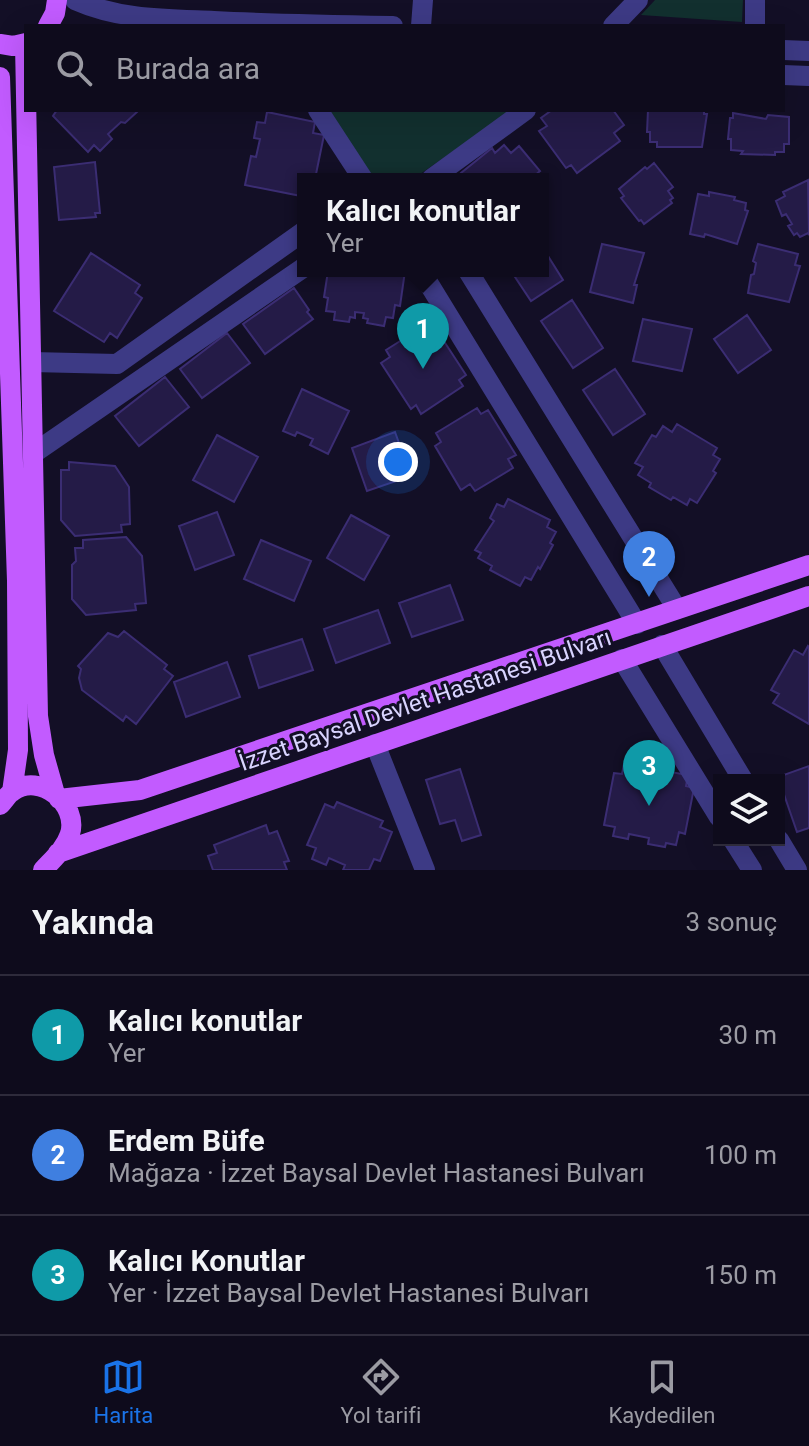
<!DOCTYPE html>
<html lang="tr">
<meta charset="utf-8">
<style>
:root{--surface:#0e0b1c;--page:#1c1929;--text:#f1f3f6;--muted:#9b9ba3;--line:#2e2b3b;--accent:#1a73e8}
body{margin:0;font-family:Roboto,sans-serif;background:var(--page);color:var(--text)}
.controls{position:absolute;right:24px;bottom:24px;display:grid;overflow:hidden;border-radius:0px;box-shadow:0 8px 32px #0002}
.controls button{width:72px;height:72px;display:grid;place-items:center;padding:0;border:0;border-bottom:2px solid var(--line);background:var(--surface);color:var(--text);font:40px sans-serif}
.you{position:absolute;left:398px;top:462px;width:28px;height:28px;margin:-20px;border:6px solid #fff;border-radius:50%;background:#1a73e8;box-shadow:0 0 0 12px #1a73e833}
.badge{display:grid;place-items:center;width:52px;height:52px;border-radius:50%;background:var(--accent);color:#fff;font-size:26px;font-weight:700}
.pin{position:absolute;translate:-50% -66px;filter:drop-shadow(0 2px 4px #0008)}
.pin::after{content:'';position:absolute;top:42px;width:28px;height:24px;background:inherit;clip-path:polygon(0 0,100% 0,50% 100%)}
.popup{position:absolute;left:297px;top:173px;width:252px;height:104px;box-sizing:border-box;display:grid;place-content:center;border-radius:0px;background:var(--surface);filter:drop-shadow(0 2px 6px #0005);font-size:26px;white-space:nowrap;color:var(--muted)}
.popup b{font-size:30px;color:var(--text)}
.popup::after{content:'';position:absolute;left:50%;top:100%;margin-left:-16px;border:16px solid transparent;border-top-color:var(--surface)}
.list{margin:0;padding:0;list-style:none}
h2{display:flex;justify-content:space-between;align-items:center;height:104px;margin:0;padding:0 32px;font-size:34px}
h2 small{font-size:26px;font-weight:400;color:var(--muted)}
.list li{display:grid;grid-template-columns:52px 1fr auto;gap:24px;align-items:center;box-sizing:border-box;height:120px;padding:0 32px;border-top:2px solid var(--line)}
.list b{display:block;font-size:30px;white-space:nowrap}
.list p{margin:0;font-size:26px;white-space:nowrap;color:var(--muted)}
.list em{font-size:26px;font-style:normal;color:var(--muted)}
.icon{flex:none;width:44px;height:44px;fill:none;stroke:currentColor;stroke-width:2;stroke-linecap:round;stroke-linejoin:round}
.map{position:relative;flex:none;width:809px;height:870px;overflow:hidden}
.search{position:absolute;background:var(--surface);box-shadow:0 8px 32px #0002;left:24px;right:24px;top:24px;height:88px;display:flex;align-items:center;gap:20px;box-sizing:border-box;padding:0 28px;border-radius:0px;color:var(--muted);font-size:30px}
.sheet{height:464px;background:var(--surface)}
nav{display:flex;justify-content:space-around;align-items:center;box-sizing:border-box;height:112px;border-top:2px solid var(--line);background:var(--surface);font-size:22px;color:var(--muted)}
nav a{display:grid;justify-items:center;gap:4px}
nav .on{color:var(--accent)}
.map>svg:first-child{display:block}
.green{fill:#12302f}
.building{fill:#241b47;stroke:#3b2d73;stroke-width:2}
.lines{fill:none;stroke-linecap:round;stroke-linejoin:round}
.minor{stroke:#3d3a85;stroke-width:20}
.major{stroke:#c25bff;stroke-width:20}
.labels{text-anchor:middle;stroke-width:6;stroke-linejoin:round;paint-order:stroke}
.street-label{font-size:24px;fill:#d9d4ff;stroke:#130f26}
</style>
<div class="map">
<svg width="809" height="870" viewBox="0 0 809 870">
<rect width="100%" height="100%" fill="#130f26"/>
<path class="green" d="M655 0H743L742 22 641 15Z
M328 110H513L413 179H374Z"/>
<path class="building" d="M57 110H135L137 112 125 123 121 122 108 134 112 139 100 151 94 145 88 152 53 116Z
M552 110H613L624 125 614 133 620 141 577 173 571 165 566 168 539 131 547 126 541 118Z
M648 110H704V114H707L702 147H657V142H650V132H647Z
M267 112 315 122 313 133 324 135 315 179H303L301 196 245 185 251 156 256 157 260 139 254 138 257 122 265 123Z
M733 113 766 119 768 115 789 117V144H784V152H775V155L741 154 743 151 731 150V139H728L730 118H733Z
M504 145 511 153 519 146 540 171 534 176 537 179H466L461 173 492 148 495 153Z
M95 162 100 213H95L96 217 59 220 54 167Z
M654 163 673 187 668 191 673 198 670 200 672 203 644 224 641 220 639 221 621 198 624 196 619 189 645 167 647 169Z
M808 180 809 235 808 233 800 237 797 233 794 235 788 226 792 224 786 214 782 216 776 201 785 196 783 192Z
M709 192 735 197 734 200 746 203 745 210 748 211 737 244 705 234 704 237 690 234 698 194 709 196Z
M602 244 644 253 634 285H637L633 303 590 292Z
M758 244 798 254 795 265 800 266 789 302 748 293 751 275 754 274 756 263 753 261Z
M543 248 563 280 531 301 511 271H543Z
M91 253 140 285 135 293 142 298 117 338 110 333 104 342 54 311Z
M328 271H405L400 306 395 305 393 318 386 317 384 326 367 323 368 319 363 318 364 313 355 312V318L350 317 349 322 334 320 335 312 326 311 328 298 324 297Z
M294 288 309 310 307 312 313 319 265 354 243 324Z
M572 300 603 348 573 368 541 321Z
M747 315 771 350 738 373 714 339Z
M643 319 692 329 682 371 633 361Z
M424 326 429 333 436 329 466 375 459 380 463 386 421 414 416 405 411 409 381 363 390 357 386 350Z
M227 333 250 363 202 398 180 369Z
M615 369 645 414 613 435 583 390Z
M165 377 189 407 139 446 115 416Z
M302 389 349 411 328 454 310 445 313 439 297 432 295 436 283 431Z
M477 408 481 414 488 410 516 455 508 459 513 468 475 491 470 484 461 490 435 446 441 442 436 433Z
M677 424 717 448 713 455 720 459 713 471 716 473 697 503 690 499 687 505 673 497 671 500 649 487 651 483 638 475 643 467 635 463 652 435 656 437 663 426 672 432Z
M395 432 411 476 367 491 352 448Z
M217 435 258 457 234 502 193 480Z
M69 462 115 466 129 487 130 524 121 525 122 532 75 536 61 520V470H69Z
M508 499 550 520 547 527 556 532 550 543 553 545 540 569 538 567 531 580 525 577 520 586 490 570 492 566 478 558 481 553 475 550 494 521 490 518 497 504 504 507Z
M217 512 234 555 195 570 179 526Z
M351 515 389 536 364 580 327 558Z
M126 537 142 556 146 603 135 604 136 610 86 615 72 599V565L76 561 75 548H83V540Z
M261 540 311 561 294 601 244 579Z
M450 585 463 620 412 637 399 603Z
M378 610 390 643 336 663 324 629Z
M124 631 167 665 164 669 173 676 136 724 126 716 123 721 82 690 79 678 81 669 78 666 108 633 118 637Z
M302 639 313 670 259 688 249 656Z
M808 646 809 647V724L773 703 779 694 771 690 794 650 803 655Z
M227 662 240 697 186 717 174 682Z
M624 764 688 775 686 786 694 788 685 834 679 832 676 845 666 843 665 847 648 844 649 838 629 834 628 839 613 836 615 827 604 825 614 773 622 774Z
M809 766V828L797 832 778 777Z
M460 769 481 835 462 841 455 820 440 824 426 780Z
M337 802 383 821 380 827 392 832 380 861 374 859 369 870H343L345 865 329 858 326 865 312 859 316 848 307 845 325 804 334 808Z
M266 825 269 834 277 831 289 861 284 862 287 870H213L208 856 217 853 214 845Z"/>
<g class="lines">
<path class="minor" d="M75 0C120 20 166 19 214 21 274 24 334 25 393 26
M421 26 423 0
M613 26 638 0
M755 26V0
M783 50 809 51
M783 75 809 76
M318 110 363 179
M431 179 526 110
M421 271 637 624
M468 271 677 609
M32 362 117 364 303 232
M34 453 303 268
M662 645 743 780
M622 659 719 817
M375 744 425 870
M733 840 752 870
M779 840 797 870"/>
<path class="major" d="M48 26 55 13 57 0
M0 44 13 46 26 43
M25 44 38 716 44 755 55 794
M0 77 17 581 18 750 12 792
M59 799 140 790 809 565
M0 805C4 801 8 794 13 791 40 772 79 804 70 834 65 849 53 859 43 870
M58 853 809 596"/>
</g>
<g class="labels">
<g class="street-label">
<text transform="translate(425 700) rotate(-19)" y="8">İzzet Baysal Devlet Hastanesi Bulvarı</text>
</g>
</g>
</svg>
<div class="controls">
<button><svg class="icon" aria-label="layers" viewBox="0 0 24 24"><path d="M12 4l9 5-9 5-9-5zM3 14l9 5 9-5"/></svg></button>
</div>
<div class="you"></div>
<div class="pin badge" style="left:423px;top:369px;background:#0f9aa8">1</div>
<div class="popup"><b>Kalıcı konutlar</b>Yer</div>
<div class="pin badge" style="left:649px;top:597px;background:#3f7fe0">2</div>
<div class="pin badge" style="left:649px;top:806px;background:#0f9aa8">3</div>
<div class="search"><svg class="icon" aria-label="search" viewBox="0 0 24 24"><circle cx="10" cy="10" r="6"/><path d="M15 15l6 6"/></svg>Burada ara</div>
</div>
<section class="sheet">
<h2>Yakında<small>3 sonuç</small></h2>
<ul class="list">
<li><span class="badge" style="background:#0f9aa8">1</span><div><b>Kalıcı konutlar</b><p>Yer</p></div><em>30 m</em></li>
<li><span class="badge" style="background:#3f7fe0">2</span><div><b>Erdem Büfe</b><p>Mağaza · İzzet Baysal Devlet Hastanesi Bulvarı</p></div><em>100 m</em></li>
<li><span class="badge" style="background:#0f9aa8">3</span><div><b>Kalıcı Konutlar</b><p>Yer · İzzet Baysal Devlet Hastanesi Bulvarı</p></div><em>150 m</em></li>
</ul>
</section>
<nav>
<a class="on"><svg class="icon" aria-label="map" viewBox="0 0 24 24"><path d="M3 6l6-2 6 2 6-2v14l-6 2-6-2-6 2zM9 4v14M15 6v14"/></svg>Harita</a>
<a><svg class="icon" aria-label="directions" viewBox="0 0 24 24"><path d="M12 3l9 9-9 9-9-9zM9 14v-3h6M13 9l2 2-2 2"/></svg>Yol tarifi</a>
<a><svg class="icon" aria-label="saved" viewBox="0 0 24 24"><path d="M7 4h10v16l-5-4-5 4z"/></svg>Kaydedilen</a>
</nav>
